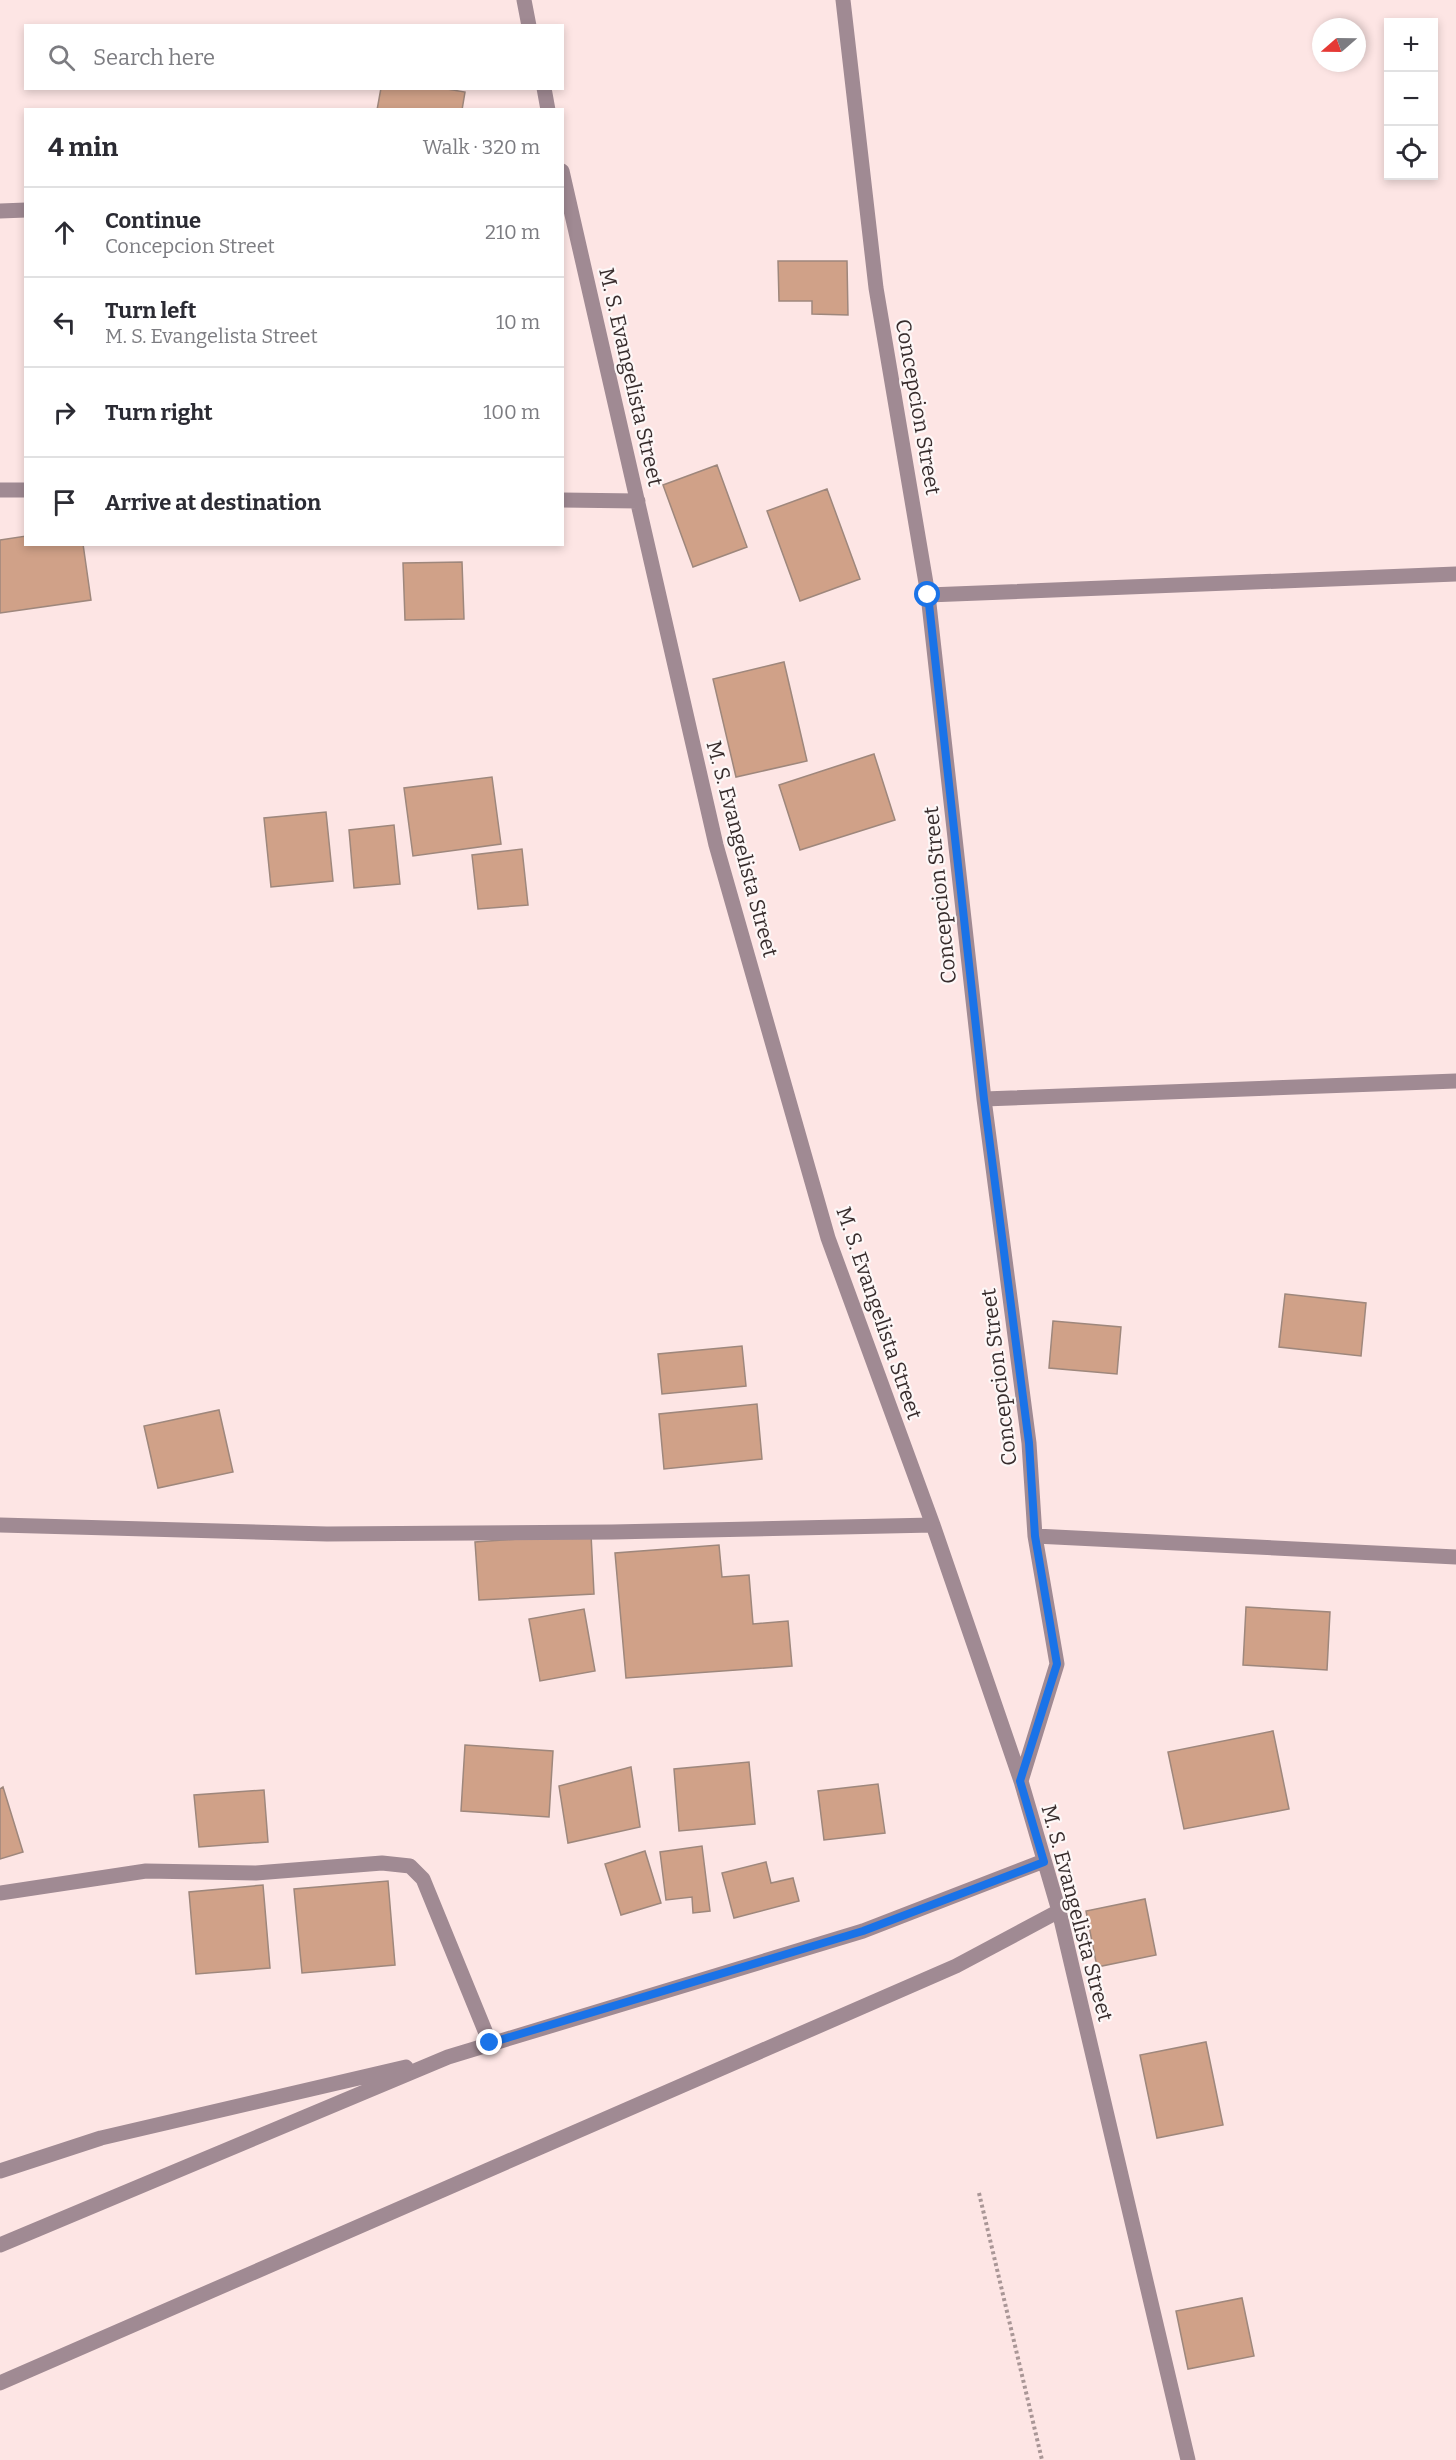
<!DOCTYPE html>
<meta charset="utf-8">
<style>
:root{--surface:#fff;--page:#f7f7f7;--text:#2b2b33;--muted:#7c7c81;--line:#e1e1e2}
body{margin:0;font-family:Bitter,serif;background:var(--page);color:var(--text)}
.controls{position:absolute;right:18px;top:18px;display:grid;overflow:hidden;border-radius:0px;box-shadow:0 3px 9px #0003}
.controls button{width:54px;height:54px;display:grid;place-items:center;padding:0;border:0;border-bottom:2px solid var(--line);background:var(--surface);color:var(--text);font:30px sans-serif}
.compass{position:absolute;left:1312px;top:18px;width:54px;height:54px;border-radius:50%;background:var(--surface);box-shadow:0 3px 9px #0003;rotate:250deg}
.stop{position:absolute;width:18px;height:18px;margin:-14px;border:4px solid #1a73e8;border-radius:50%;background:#fff}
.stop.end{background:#1a73e8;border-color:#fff;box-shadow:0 2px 6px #0008}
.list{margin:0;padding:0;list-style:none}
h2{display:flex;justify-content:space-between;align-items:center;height:78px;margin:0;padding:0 24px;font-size:26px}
h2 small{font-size:20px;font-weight:400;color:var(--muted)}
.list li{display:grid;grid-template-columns:39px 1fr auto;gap:18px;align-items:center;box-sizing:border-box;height:90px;padding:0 24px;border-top:2px solid var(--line)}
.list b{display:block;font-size:22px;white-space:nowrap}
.list p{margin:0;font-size:20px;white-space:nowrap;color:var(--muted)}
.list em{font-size:20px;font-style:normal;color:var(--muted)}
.icon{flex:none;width:33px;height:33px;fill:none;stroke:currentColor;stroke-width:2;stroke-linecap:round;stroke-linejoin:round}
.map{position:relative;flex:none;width:1456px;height:2460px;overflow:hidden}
.search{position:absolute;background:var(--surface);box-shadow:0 3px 9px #0003;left:24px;top:24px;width:540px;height:66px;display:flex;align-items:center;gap:15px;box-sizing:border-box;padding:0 21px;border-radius:0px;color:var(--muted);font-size:22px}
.panel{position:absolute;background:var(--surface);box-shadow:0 3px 9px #0003;left:24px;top:108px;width:540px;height:438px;border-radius:0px}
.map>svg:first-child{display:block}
.building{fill:#d0a188;stroke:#9e877c;stroke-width:1.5}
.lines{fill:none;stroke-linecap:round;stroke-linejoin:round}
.path{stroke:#a99696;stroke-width:4;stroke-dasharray:3 3;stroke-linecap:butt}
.minor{stroke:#a08a93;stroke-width:15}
.route{stroke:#1a73e8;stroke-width:8}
.labels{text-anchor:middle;stroke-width:4.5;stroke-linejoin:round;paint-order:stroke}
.street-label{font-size:21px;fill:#372c2c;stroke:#fdf7f7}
</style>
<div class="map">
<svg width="1456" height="2460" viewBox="0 0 1456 2460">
<rect width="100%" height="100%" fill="#fde5e4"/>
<path class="building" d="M381 88H441L465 92 462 110H377Z
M778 261H847L848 315 812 314V301H779Z
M717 465 747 547 693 567 663 485Z
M827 489 860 579 800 601 767 511Z
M26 536V544H83L91 600 0 613V540Z
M462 562 464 619 405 620 403 563Z
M784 662 807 761 736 777 713 679Z
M874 754 895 820 800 850 779 785Z
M492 777 501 844 413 856 404 788Z
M326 812 333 881 271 887 264 818Z
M394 825 400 884 354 888 349 830Z
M522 849 528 905 478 909 472 855Z
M1285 1294 1366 1303 1361 1356 1279 1347Z
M1053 1321 1121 1327 1117 1374 1049 1368Z
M742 1346 746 1386 662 1394 658 1354Z
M757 1404 762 1459 664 1469 659 1414Z
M219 1410 233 1472 158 1488 144 1426Z
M591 1534 594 1594 479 1600 475 1542Z
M719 1545 722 1577 749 1575 753 1624 788 1621 792 1666 626 1678 615 1553Z
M1246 1607 1330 1612 1327 1670 1243 1665Z
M584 1609 595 1671 540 1681 529 1619Z
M1273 1731 1289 1809 1184 1829 1168 1752Z
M465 1745 553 1751 549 1817 461 1811Z
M749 1762 755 1824 679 1831 674 1769Z
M631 1767 640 1827 568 1843 559 1786Z
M878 1784 885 1833 824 1840 818 1791Z
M3 1787 23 1852 0 1859V1789Z
M264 1790 268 1842 199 1847 194 1795Z
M702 1846 710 1911 693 1913 692 1897 666 1900 660 1852Z
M645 1851 661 1903 621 1915 605 1864Z
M766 1862 771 1883 793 1878 799 1901 734 1918 722 1873Z
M388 1881 395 1965 302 1973 294 1889Z
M263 1885 270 1968 196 1974 189 1892Z
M1145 1899 1156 1955 1097 1967 1086 1911Z
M1206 2042 1223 2125 1157 2138 1140 2055Z
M1242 2298 1254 2356 1188 2369 1176 2311Z"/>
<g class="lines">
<path class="path" d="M979 2193 1042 2460"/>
<path class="minor" d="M524 0 529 26
M843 0 876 288 928 595 984 1099 1029 1443 1035 1536 1057 1664 1021 1781
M544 88 548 110
M562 171 716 845 828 1238 933 1525 1021 1781 1059 1911 1188 2460
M0 211 26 210
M0 490H26
M562 500 638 501
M928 595 1456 574
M984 1099 1456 1081
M0 1525 327 1534 612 1532 933 1525
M1035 1536 1456 1557
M0 1893 146 1871 256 1873 382 1863 410 1866 423 1879 490 2043
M0 2171 101 2138 406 2067
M0 2245 448 2057 863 1931 1044 1861
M0 2383 956 1966 1059 1911"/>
</g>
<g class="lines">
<path class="route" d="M490 2043 863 1931 1044 1862 1020 1781 1057 1664 1035 1536 1029 1443 984 1099 928 595"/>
</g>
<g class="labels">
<g class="street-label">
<text transform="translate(631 377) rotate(77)" y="7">M. S. Evangelista Street</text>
<text transform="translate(918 407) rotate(80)" y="7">Concepcion Street</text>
<text transform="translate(742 849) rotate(75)" y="7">M. S. Evangelista Street</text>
<text transform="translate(940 895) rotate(-96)" y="7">Concepcion Street</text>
<text transform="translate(879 1313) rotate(71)" y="7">M. S. Evangelista Street</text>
<text transform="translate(999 1377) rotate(-97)" y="7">Concepcion Street</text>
<text transform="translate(1077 1913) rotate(75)" y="7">M. S. Evangelista Street</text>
</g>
</g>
</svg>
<div class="controls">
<button>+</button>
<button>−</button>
<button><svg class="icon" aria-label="locate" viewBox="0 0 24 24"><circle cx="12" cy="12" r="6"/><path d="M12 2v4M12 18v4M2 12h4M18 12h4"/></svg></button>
</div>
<svg class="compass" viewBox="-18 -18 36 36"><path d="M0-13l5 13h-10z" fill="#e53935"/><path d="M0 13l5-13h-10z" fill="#7c7c81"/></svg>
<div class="stop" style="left:928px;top:595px"></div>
<div class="stop end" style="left:490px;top:2043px"></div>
<div class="search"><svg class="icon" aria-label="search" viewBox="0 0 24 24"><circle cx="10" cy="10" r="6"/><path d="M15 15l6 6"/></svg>Search here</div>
<section class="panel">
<h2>4 min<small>Walk · 320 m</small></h2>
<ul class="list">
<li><svg class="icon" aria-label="ahead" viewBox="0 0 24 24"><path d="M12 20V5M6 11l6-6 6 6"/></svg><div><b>Continue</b><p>Concepcion Street</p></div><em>210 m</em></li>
<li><svg class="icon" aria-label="left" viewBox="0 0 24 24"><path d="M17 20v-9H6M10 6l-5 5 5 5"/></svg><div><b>Turn left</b><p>M. S. Evangelista Street</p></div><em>10 m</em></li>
<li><svg class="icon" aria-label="right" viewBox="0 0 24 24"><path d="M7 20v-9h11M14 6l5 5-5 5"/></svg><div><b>Turn right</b></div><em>100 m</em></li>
<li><svg class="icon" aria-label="arrive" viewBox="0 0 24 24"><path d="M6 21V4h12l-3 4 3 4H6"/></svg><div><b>Arrive at destination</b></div></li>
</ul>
</section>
</div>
